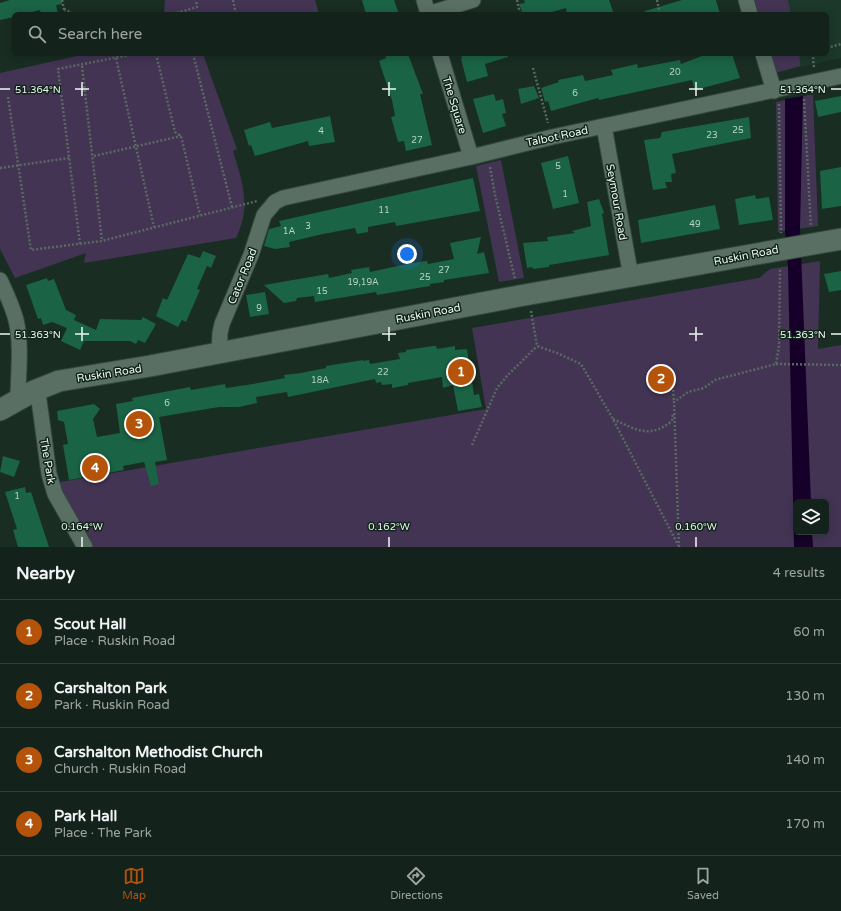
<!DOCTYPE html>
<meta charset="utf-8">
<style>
:root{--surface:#13221a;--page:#202f27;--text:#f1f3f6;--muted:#9da4a2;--line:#323f39;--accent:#b45309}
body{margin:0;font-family:"Varela Round",sans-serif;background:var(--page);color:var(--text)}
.controls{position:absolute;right:12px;bottom:12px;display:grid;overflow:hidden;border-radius:6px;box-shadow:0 2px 10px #0003}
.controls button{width:36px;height:36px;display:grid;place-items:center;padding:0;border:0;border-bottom:1px solid var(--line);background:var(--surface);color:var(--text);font:20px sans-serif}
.you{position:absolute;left:407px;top:254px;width:14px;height:14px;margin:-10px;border:3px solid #fff;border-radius:50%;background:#1a73e8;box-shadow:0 0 0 6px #1a73e833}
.badge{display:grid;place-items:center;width:26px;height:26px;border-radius:50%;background:var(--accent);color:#fff;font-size:13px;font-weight:700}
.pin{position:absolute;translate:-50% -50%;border:2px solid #fff;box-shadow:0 1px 4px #0006}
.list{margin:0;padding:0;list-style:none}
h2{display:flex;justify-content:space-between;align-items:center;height:52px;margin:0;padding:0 16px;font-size:17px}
h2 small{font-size:13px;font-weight:400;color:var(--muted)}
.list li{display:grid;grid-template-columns:26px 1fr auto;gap:12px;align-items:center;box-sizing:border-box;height:64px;padding:0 16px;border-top:1px solid var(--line)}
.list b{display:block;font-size:15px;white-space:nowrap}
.list p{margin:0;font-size:13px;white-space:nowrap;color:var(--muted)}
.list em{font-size:13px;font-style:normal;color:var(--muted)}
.icon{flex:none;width:22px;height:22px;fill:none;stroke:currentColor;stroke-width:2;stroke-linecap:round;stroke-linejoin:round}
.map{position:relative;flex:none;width:841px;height:547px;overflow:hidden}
.search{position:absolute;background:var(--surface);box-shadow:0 2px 10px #0003;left:12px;right:12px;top:12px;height:44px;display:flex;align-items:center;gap:10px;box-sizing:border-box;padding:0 14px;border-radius:6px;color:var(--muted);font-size:15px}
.sheet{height:308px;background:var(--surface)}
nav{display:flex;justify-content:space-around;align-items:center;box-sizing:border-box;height:56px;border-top:1px solid var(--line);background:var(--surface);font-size:11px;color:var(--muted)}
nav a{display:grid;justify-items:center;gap:2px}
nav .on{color:var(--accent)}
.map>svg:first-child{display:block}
.built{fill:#1c382a}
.green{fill:#433454;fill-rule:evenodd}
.water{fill:#160029}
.building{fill:#1a6345}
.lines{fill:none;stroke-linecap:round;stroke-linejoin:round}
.street-casing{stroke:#36473e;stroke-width:17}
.secondary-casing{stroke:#36473e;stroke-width:23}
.path{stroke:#596a61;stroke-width:2.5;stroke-dasharray:2 2;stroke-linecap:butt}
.street{stroke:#596f63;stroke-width:15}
.secondary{stroke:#596f63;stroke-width:21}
.ticks{fill:none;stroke:#ecf8f1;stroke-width:1.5}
.labels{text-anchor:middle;stroke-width:3;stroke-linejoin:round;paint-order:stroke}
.number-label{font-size:9px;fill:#b8d3c6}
.street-label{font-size:11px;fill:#ecf8f1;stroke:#10241a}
.ticks-label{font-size:10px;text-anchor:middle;fill:#ecf8f1;stroke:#10241a;stroke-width:3;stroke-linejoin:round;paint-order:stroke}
</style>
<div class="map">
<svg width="841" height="547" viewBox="0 0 841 547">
<rect width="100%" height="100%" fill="#192d23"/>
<path class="built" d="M788 0H841V58L802 67 799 54H827V14H791Z"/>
<path class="green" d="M165 0H315L319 14H164Z
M747 0H788L791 14H751Z
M86 54H203L237 149 233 151C242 182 252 206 236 238L84 263 86 253 15 278 0 249V73Z
M765 54H799L801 66 771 74Z
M813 94 818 226 778 232 776 102Z
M501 160 524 278 499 282 476 166Z
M820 261 818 349 841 345V547H88L54 483 486 409 472 328 759 278 770 269ZM796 502H826V532H796Z"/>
<path class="water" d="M803 96 800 228 811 502H796V532H812L813 547H794L788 267 785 231V99Z"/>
<path class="building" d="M10 0H62V4L56 5 58 14H41L40 10 25 14H14V17L0 20V3Z
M362 0H394L399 14H366Z
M524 0H609L614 14H567L566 8 545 14H523L519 4 525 3Z
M682 0H716L720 14H645V11Z
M385 54H408L423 94H420L432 145 406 151 404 141 398 142 391 117 395 116 392 100 379 61 386 58Z
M461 54H508V57L485 64 488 76 467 82 461 59H462Z
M707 54H732L740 78 695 90 692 80 599 100 598 98 551 111 548 101 545 102 541 88 559 82 558 80 583 75 585 81 613 75 611 70 637 64 638 68 680 60 681 64Z
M534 86 539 98 521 104 518 89Z
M494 94 496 101 503 99 506 113 502 114 506 126 483 133 473 99Z
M841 96V112L818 117 815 101Z
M330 116 335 142 309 146 308 141 255 156 251 145 249 146 244 130 270 122 272 128Z
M749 117 751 138 672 154 676 173 671 174 672 182H665L667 188 653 190 644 140 660 138 662 132Z
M568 156 579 203 553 209 541 163Z
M841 167V206L822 209 820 171Z
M473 178 480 211 396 226 395 222 368 227V232L357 234 355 228 323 234 289 242 290 247 275 249 264 246 269 229 281 226 279 221Z
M755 195 756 199 769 197 773 220 739 225 735 199Z
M599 199 604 213 602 214 609 255 549 265V267L533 269 532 267 527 268 523 243 548 241 547 237 575 233 572 231 591 226 587 202Z
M715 205 720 229 641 243 638 220Z
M481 237 477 254 484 252 489 273 444 280V282L430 284V286L377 295 376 292 315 302 314 296 297 298 296 301 284 303 264 285 328 274 329 278 352 273 351 270 369 267 370 272 412 263 427 261 428 264 454 259 450 243Z
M203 251 216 256 211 268 207 266 197 289 200 290 186 322 182 320 178 327 156 316 163 298 167 300 188 254 200 258Z
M841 271V290L829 292 824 274Z
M47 278 48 281 54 279 66 310 76 315 74 320 96 330 100 319 141 320 143 317 156 324 145 343 138 340 136 344 130 341H84L80 350 61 341 67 328 52 322 43 325 41 318 38 319 26 285Z
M265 292 269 314 250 317 246 295Z
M433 346H436L437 349 455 346V350L467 349 474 395 479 394 482 407 458 411 453 385 443 388 442 377 408 383V385L392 388V384L382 385 381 382 376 383 375 379 288 397 287 392 256 397 257 403 239 407H219L159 417 167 460 155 462 159 484 151 486 144 462 123 466 124 470 69 480 63 445 68 444 64 422 58 420 57 411 94 404 100 409 93 419 97 437 120 433 116 404 133 401 132 398 190 387 191 390 225 384 226 388 253 384 285 378 284 375 301 373 326 368V366L363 360V361L369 360 370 364 400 359 398 353 406 352V350Z
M3 456 20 461 14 477 0 472Z
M25 487 26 493 31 492 49 547H18L13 530 17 529 5 492Z"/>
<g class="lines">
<g class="street-casing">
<path id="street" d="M424 0 428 14
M746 0 750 14
M428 14 473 0
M440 54 471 157
M763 54 774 91
M604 126 631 277
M0 280C6 293 12 305 16 320 22 345 18 374 18 400
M219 353 220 333 222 324 251 255 264 215 275 202 283 198 471 157 552 137 841 76
M34 391 39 400 49 474 55 494 85 547"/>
</g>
<g class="secondary-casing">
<path id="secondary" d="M0 410 34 391 59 381 150 366 519 296 841 239"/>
</g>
<path class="path" d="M62 0 65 14
M233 0 236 14
M517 0 520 14
M657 0 660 14
M64 9 74 14
M173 14 197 7 196 0
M827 48 841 44
M156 54 175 132 181 136 200 215
M193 54 232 207
M116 58 154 227
M82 66 102 241
M814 67 813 59 815 54
M533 68 548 123
M8 97 31 250 102 241 257 201
M804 99 811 227
M779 104 781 233
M94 156 181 136
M490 167 495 195 515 279
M0 168 69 158
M80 244 58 69 134 54
M531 311 537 346 557 353 581 364 613 419 678 545
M776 364 841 365
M672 374 674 402
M613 419C637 430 649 439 672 421L673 413
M472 445 497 388 507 376 537 346
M679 547 674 402 688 392 704 388 715 380 776 364 779 346 780 268"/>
<use href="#street" class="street"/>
<use href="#secondary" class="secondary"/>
</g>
<path class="ticks" d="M82 82V96M389 82V96M696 82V96M0 89H10M75 89H89M382 89H396M689 89H703M831 89H841M82 327V341M389 327V341M696 327V341M0 334H10M75 334H89M382 334H396M689 334H703M831 334H841M82 537V547M389 537V547M696 537V547"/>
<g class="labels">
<g class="number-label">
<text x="675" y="75">20</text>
<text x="575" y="96">6</text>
<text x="738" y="133">25</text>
<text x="321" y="134">4</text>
<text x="712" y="138">23</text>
<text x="417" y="143">27</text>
<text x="558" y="169">5</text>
<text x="565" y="197">1</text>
<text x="384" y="213">11</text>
<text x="695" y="227">49</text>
<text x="308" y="229">3</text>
<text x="289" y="234">1A</text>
<text x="444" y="273">27</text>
<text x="425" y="280">25</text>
<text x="363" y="285">19,19A</text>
<text x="322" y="294">15</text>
<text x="259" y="311">9</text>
<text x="383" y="375">22</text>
<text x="320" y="383">18A</text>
<text x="167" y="406">6</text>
<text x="17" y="499">1</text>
</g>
<g class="street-label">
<text transform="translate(455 105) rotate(73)" y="4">The Square</text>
<text transform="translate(557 136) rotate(-12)" y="4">Talbot Road</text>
<text transform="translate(617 202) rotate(80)" y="4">Seymour Road</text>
<text transform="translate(746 255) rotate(-11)" y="4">Ruskin Road</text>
<text transform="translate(242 276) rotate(-68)" y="4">Cator Road</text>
<text transform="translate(428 313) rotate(-11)" y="4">Ruskin Road</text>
<text transform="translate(109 373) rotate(-9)" y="4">Ruskin Road</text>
<text transform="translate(48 461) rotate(80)" y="4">The Park</text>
</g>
</g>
<g class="ticks-label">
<text x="38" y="93">51.364°N</text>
<text x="803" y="93">51.364°N</text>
<text x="38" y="338">51.363°N</text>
<text x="803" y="338">51.363°N</text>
<text x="82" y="530">0.164°W</text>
<text x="389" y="530">0.162°W</text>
<text x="696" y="530">0.160°W</text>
</g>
</svg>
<div class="controls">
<button><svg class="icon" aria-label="layers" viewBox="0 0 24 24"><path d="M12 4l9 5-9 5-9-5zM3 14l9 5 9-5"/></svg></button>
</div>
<div class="you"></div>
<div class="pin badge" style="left:461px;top:372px">1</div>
<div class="pin badge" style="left:661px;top:379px">2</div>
<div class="pin badge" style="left:139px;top:424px">3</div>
<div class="pin badge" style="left:95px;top:468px">4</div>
<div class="search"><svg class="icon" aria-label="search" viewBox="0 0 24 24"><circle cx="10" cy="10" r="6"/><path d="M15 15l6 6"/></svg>Search here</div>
</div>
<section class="sheet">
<h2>Nearby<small>4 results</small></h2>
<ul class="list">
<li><span class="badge">1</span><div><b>Scout Hall</b><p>Place · Ruskin Road</p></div><em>60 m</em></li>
<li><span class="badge">2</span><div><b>Carshalton Park</b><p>Park · Ruskin Road</p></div><em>130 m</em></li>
<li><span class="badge">3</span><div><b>Carshalton Methodist Church</b><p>Church · Ruskin Road</p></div><em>140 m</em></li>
<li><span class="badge">4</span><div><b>Park Hall</b><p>Place · The Park</p></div><em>170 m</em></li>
</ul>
</section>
<nav>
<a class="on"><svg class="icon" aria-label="map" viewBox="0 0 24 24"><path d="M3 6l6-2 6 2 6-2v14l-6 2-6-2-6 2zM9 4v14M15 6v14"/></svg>Map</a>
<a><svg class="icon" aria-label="directions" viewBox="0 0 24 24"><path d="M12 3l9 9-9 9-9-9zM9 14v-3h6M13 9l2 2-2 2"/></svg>Directions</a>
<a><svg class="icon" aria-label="saved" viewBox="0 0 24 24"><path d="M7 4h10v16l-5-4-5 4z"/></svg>Saved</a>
</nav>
